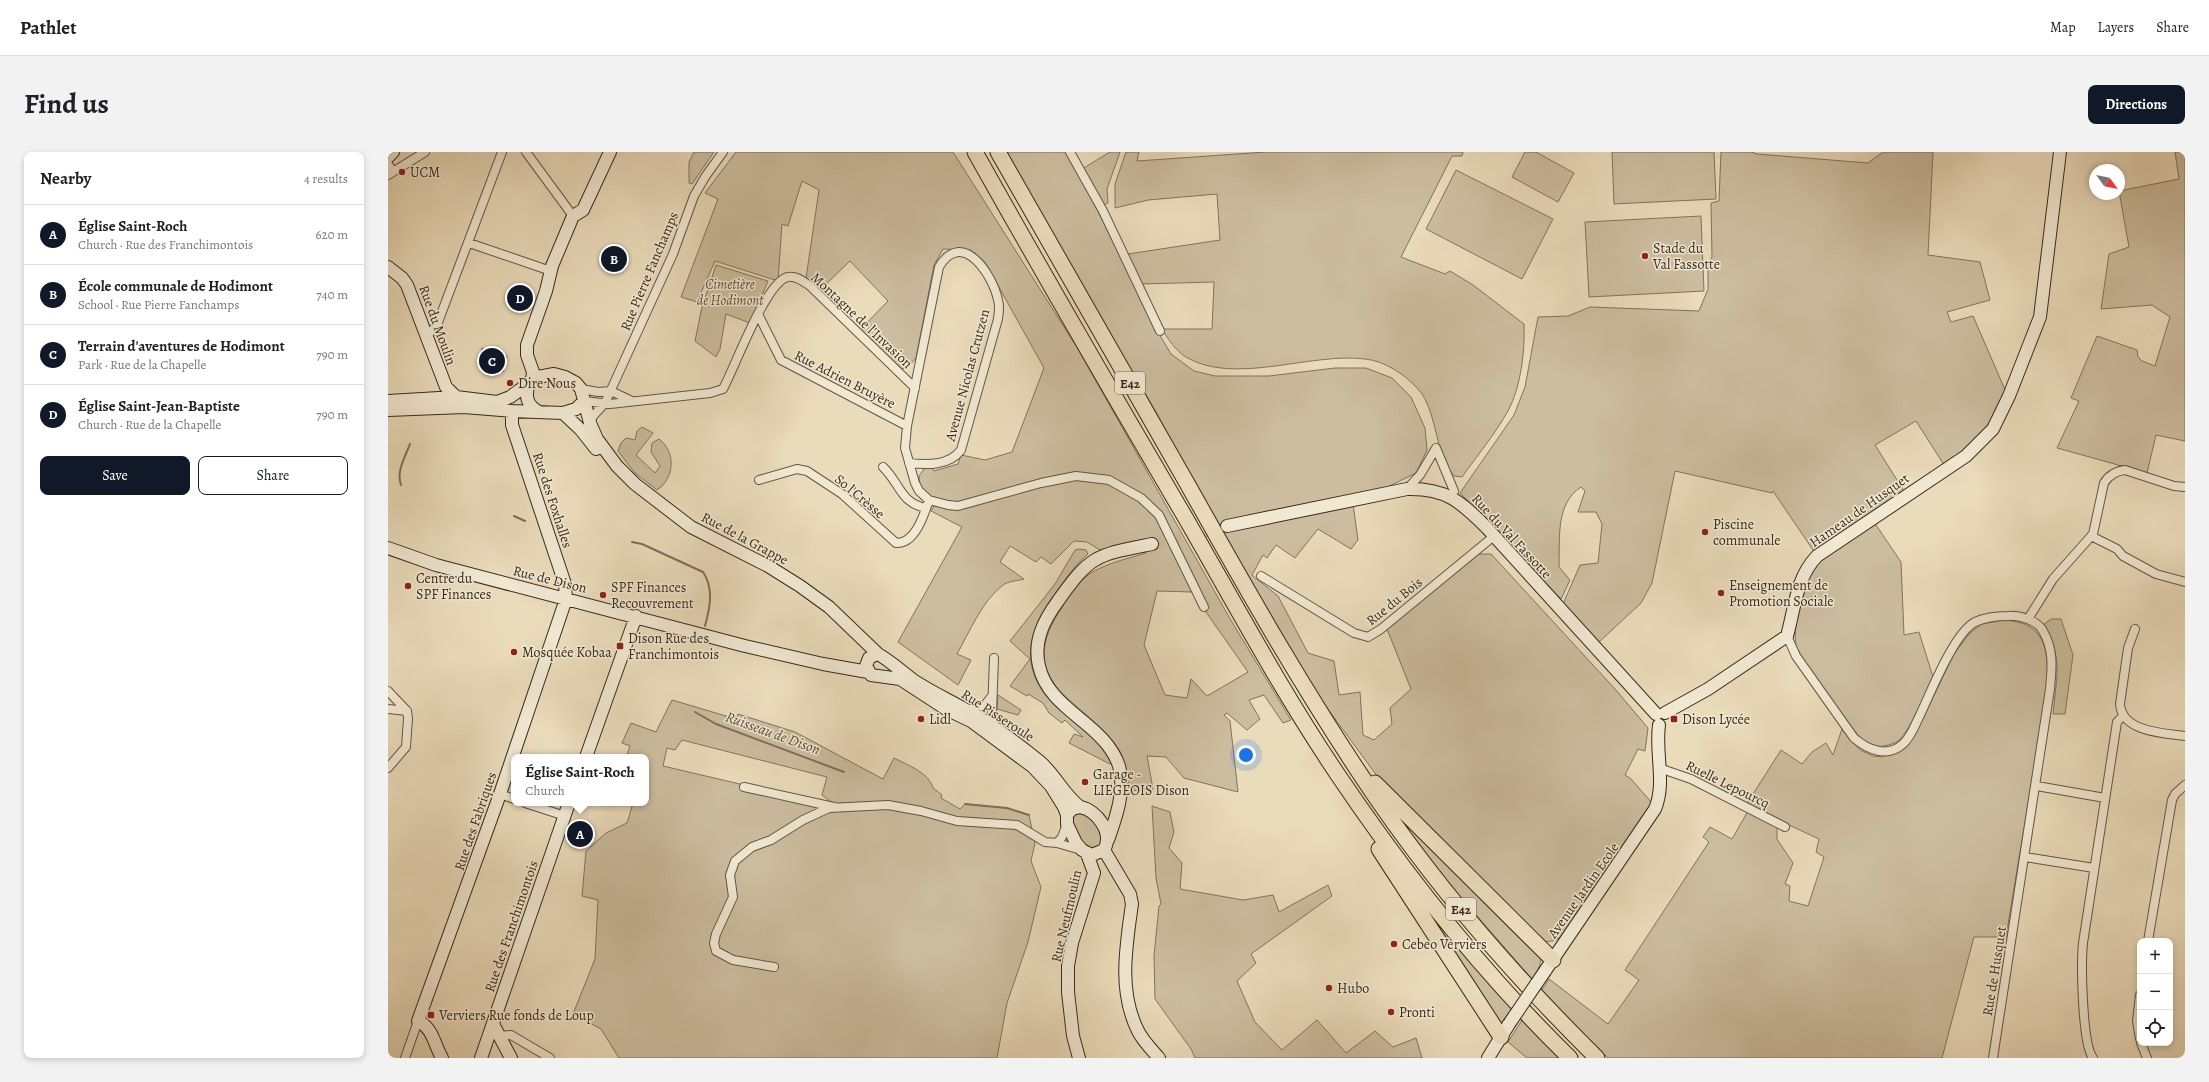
<!DOCTYPE html>
<meta charset="utf-8">
<style>
:root{--surface:#fff;--page:#f2f2f2;--text:#202124;--muted:#757577;--line:#e0e0e0;--accent:#111827}
body{margin:0;font-family:Alegreya,serif;background:var(--page);color:var(--text)}
.controls{position:absolute;right:12px;bottom:12px;display:grid;overflow:hidden;border-radius:8px;box-shadow:0 2px 6px #0003}
.controls button{width:36px;height:36px;display:grid;place-items:center;padding:0;border:0;border-bottom:1px solid var(--line);background:var(--surface);color:var(--text);font:20px sans-serif}
.compass{position:absolute;left:1701px;top:12px;width:36px;height:36px;border-radius:50%;background:var(--surface);box-shadow:0 2px 6px #0003;rotate:123deg}
.you{position:absolute;left:858px;top:603px;width:14px;height:14px;margin:-10px;border:3px solid #fff;border-radius:50%;background:#1a73e8;box-shadow:0 0 0 6px #1a73e833}
.badge{display:grid;place-items:center;width:26px;height:26px;border-radius:50%;background:var(--accent);color:#fff;font-size:13px;font-weight:700}
.pin{position:absolute;translate:-50% -50%;border:2px solid #fff;box-shadow:0 1px 4px #0006}
.popup{position:absolute;left:123px;top:602px;width:138px;height:52px;box-sizing:border-box;display:grid;place-content:center;border-radius:8px;background:var(--surface);filter:drop-shadow(0 1px 3px #0005);font-size:13px;white-space:nowrap;color:var(--muted)}
.popup b{font-size:15px;color:var(--text)}
.popup::after{content:'';position:absolute;left:50%;top:100%;margin-left:-8px;border:8px solid transparent;border-top-color:var(--surface)}
.list{margin:0;padding:0;list-style:none}
h2{display:flex;justify-content:space-between;align-items:center;height:52px;margin:0;padding:0 16px;font-size:17px}
h2 small{font-size:13px;font-weight:400;color:var(--muted)}
.list li{display:grid;grid-template-columns:26px 1fr auto;gap:12px;align-items:center;box-sizing:border-box;height:60px;padding:0 16px;border-top:1px solid var(--line)}
.list b{display:block;font-size:15px;white-space:nowrap}
.list p{margin:0;font-size:13px;white-space:nowrap;color:var(--muted)}
.list em{font-size:13px;font-style:normal;color:var(--muted)}
.actions{display:flex;gap:8px;padding:12px 16px}
.actions a{flex:1;padding:9px 0;border:1px solid var(--accent);border-radius:8px;text-align:center;font-size:14px;color:var(--accent)}
.actions .main{background:var(--accent);color:#fff}
.icon{flex:none;width:22px;height:22px;fill:none;stroke:currentColor;stroke-width:2;stroke-linecap:round;stroke-linejoin:round}
.map{position:relative;flex:none;width:1797px;height:906px;overflow:hidden;border-radius:8px}
header{display:flex;align-items:center;gap:24px;box-sizing:border-box;height:56px;padding:0 20px;background:var(--surface);border-bottom:1px solid var(--line)}
header strong{font-size:19px}
nav{display:flex;gap:22px;margin-inline-start:auto;font-size:14px}
.intro{display:flex;align-items:center;justify-content:space-between;box-sizing:border-box;height:96px;padding:0 24px}
h1{margin:0;font-size:28px}
.button{padding:10px 18px;border-radius:8px;background:var(--accent);color:#fff;font-size:14px;font-weight:700}
main{display:flex;gap:24px;padding:0 24px}
aside{flex:1;background:var(--surface);border-radius:8px;box-shadow:0 2px 6px #0003}
.map>svg:first-child{display:block}
.green{fill:#ccbd9f;stroke:#82735d;fill-rule:evenodd}
.lines{fill:none;stroke-linecap:round;stroke-linejoin:round}
.stream{stroke:#7e6f5a;stroke-width:2}
.secondary-tunnel{stroke:#c6b79a;stroke-width:12;stroke-dasharray:12 6;stroke-linecap:butt}
.street-casing{stroke:#645643;stroke-width:10}
.secondary-casing{stroke:#38291b;stroke-width:14}
.highway-casing{stroke:#38291b;stroke-width:17}
.street{stroke:#f1e8d2;stroke-width:8}
.secondary{stroke:#f1e8d2;stroke-width:12}
.highway{stroke:#eadbba;stroke-width:15}
.secondary-bridge-casing{stroke:#38291b;stroke-width:14;stroke-linecap:butt}
.secondary-bridge{stroke:#f1e8d2;stroke-width:12}
.poi-dot{fill:#8f2418;stroke:#f1e8d2;stroke-width:1.5}
.labels{text-anchor:middle;stroke-width:3;stroke-linejoin:round;paint-order:stroke}
.shield{fill:#f1e8d2;stroke:#706252;stroke-width:1}
.shield-label{font-size:13px;font-weight:bold;fill:#38291b}
.poi-label{font-size:14px;fill:#38291b;stroke:#f1e8d2;text-anchor:start}
.street-label{font-size:14px;fill:#38291b;stroke:#f1e8d2}
.park-label{font-size:14px;font-style:italic;fill:#5d4e3c;stroke:#f1e8d2}
.water-label{font-size:15px;font-style:italic;fill:#5b4c3a;stroke:#f1e8d2}
</style>
<header>
<strong>Pathlet</strong>
<nav><a>Map</a><a>Layers</a><a>Share</a></nav>
</header>
<div class="intro"><h1>Find us</h1><a class="button">Directions</a></div>
<main>
<aside>
<h2>Nearby<small>4 results</small></h2>
<ul class="list">
<li><span class="badge">A</span><div><b>Église Saint-Roch</b><p>Church · Rue des Franchimontois</p></div><em>620 m</em></li>
<li><span class="badge">B</span><div><b>École communale de Hodimont</b><p>School · Rue Pierre Fanchamps</p></div><em>740 m</em></li>
<li><span class="badge">C</span><div><b>Terrain d'aventures de Hodimont</b><p>Park · Rue de la Chapelle</p></div><em>790 m</em></li>
<li><span class="badge">D</span><div><b>Église Saint-Jean-Baptiste</b><p>Church · Rue de la Chapelle</p></div><em>790 m</em></li>
</ul>
<div class="actions"><a class="main">Save</a><a>Share</a></div>
</aside>
<div class="map">
<svg width="1797" height="906" viewBox="0 0 1797 906">
<rect width="100%" height="100%" fill="#eadbba"/>
<filter id="stains"><feTurbulence type="fractalNoise" baseFrequency=".005" numOctaves="4"/><feColorMatrix values="0 0 0 0 .2 0 0 0 0 .09 0 0 0 0 .02 0 0 0 .5 -.17"/></filter>
<radialGradient id="worn" r=".72"><stop offset=".6" stop-color="#630" stop-opacity="0"/><stop offset="1" stop-color="#630" stop-opacity=".3"/></radialGradient>
<path class="green" d="M306 0H326L304 32 301 31V10Z
M348 0H565L690 197 841 465 903 568 895 571 876 543 861 548 872 567 859 578 839 561 836 563 842 569 850 640 796 626 778 605 759 604 765 637 741 639C739 626 738 609 731 598 699 548 624 534 671 460 678 449 685 437 694 428 709 413 739 407 758 401L753 389 712 398 699 390 686 389 663 412 653 405 648 410 622 394 612 410 636 427C629 429 620 429 615 433 594 449 582 479 569 502L583 508 570 533 510 490 574 375 543 359 546 354 569 357 660 332 692 327 710 328 748 339 685 321 580 349 561 351 544 346 532 335 531 324 536 317 544 315 546 319 570 312 573 303 597 308 624 300 656 216 597 110 583 98 555 97 546 113 528 206 520 215 514 217 471 179 500 149 462 109 431 139 418 126 431 38 414 29 400 74 394 72 390 129 327 109 309 150 293 145 330 47 317 41ZM769 439 804 440 860 520 819 544 803 527 799 546 777 543 756 493Z
M619 0H679L728 94 770 180 783 202 806 219 827 224H881L947 216H978L1004 226 1023 245 1037 276 1039 298 1028 321 965 352 970 388 963 397 930 377 907 406 888 393 879 406 875 403 864 423 890 444 920 501 946 509 951 543 972 540 975 583 986 588 1004 572 1002 556 1023 537 999 477 1091 402H1103L1227 537 1260 576 1257 599 1250 597 1237 623 1243 627 1264 651 1174 784C1166 790 1161 790 1152 789L1003 643 931 545 825 367 768 260 706 155Z
M722 0H732L719 37 720 51 714 54 694 17Z
M738 0H751L749 9 878 0H1075L1074 4H1064L1013 105 1057 122 1062 119 1085 133 1136 172C1137 199 1133 235 1120 259 1107 282 1089 304 1074 325L1066 324C1063 320 1059 315 1056 309 1048 289 1045 251 1029 236 1016 222 997 209 977 207 923 200 846 234 798 205 788 199 780 187 774 177H824L826 130 753 132 740 102 832 88 829 42 760 48 727 56V32Z
M1137 0H1148L1186 21 1170 50 1124 25Z
M1224 0H1326L1328 47 1226 52Z
M1333 0H1363L1369 2 1480 11 1495 0H1545L1540 103 1592 110 1602 148 1559 160 1563 170 1585 164 1618 240 1605 268 1586 291 1556 313 1528 269 1487 293 1516 339 1427 401 1385 339 1384 341 1287 319 1264 431 1253 451 1210 491 1175 452 1192 413 1210 411 1214 372 1208 360H1190L1197 339 1193 335C1167 352 1172 388 1171 415L1182 428 1173 447 1072 341 1126 263 1137 235 1150 165 1180 164 1202 155 1311 159 1320 137V112L1324 105 1323 51 1331 49Z
M1787 0H1797V289L1768 283 1759 321 1669 296 1691 249 1683 246 1709 184 1749 198 1750 205 1754 209 1767 214 1782 165 1764 153 1713 157 1721 102 1741 95 1731 39 1791 27Z
M1068 18 1165 67 1134 127 1038 77Z
M1313 64 1316 139 1201 145 1197 70Z
M328 113 380 129 362 171 338 162 332 197 328 205 307 189 314 155Z
M94 196 119 204 115 220 90 213Z
M254 275 265 281 248 303 267 321 272 314 263 300 264 291 271 287C288 300 287 326 269 338L247 321 230 299 233 291 238 286 247 288 249 279Z
M1486 370 1513 410 1516 483 1531 480 1545 525C1536 543 1524 576 1510 589 1504 593 1488 597 1481 593 1467 586 1413 509 1408 493 1405 480 1412 436 1418 424 1429 401 1465 384 1486 370Z
M691 397 698 398 700 402C687 413 679 425 669 439 640 478 629 514 666 553 678 565 694 574 706 586 714 593 719 602 725 610L722 612 681 591 686 582 695 585 677 568 674 571 661 561 655 551 640 542 639 544 622 534 642 507 622 489 667 432 687 398Z
M1663 467H1673L1685 503 1677 562H1665C1668 527 1676 504 1655 473Z
M1616 468C1657 471 1660 495 1660 531L1618 785H1586L1554 906H1220L1153 839 1161 827 1220 872 1251 828 1237 818 1321 690 1315 685 1322 675 1344 687 1360 659 1389 675V687L1405 711 1397 732 1402 734 1401 749 1420 754 1436 705 1428 700 1431 687 1358 653 1393 598 1414 612 1424 600 1438 591 1445 603 1454 577 1472 598 1485 604 1494 605 1515 597 1526 585 1566 502 1581 482 1594 472Z
M610 543 633 558 630 563 609 557Z
M284 548 348 567 350 562 407 580 495 627 506 606C520 613 541 621 545 636L554 643 553 646 572 657 577 652 619 656 641 663 647 691 643 709 653 735 640 790 619 851 609 906H231L213 877 185 862 207 807 210 748 194 744 198 699 218 681 239 671 245 651H258V605L239 603 242 594 234 591 243 571 268 580ZM294 588 439 625 434 643 450 655 275 614 279 596 287 598Z
M764 654 782 660 786 680 781 696 794 711 792 737 855 748 885 743 891 760 940 733 944 744 863 802 868 811 849 829 867 870 894 898 929 868 958 901 987 879 1005 895 1028 886 1034 906H807L803 897 767 847 766 804 771 754 773 752 768 726Z
M1005 658 1152 804C1154 814 1149 819 1144 827L1062 733Z
M695 661C705 668 715 678 713 692L705 697C694 693 682 676 685 665L687 662Z
M1030 747 1124 856 1113 872Z
M1134 868 1171 906H1139L1120 890Z"/>
<g class="lines">
<path class="stream" d="M13 333C8 320 17 305 22 292
M126 364 137 369
M244 390 254 392 315 420C326 436 322 456 317 474
M307 560 328 572 456 620
M577 652 619 656 641 663"/>
<path class="secondary-tunnel" d="M764 392 832 376"/>
<g class="street-casing">
<path id="street" d="M138 0 185 64
M682 0 715 59 772 179
M0 12 5 20
M0 23 37 0
M81 91 163 119
M370 162 393 208 519 274
M39 184 49 173 114 0
M193 237 210 240 223 239
M223 239 244 249
M196 249 222 252 322 241 335 237C347 215 378 129 400 125 408 123 416 130 422 134L527 236
M202 271 205 264 217 251 285 102 306 44 317 25 335 0
M521 311C539 313 561 314 573 298L610 167C611 160 612 154 610 148 605 123 574 76 551 115L519 274 517 296 527 331 531 339 541 348 560 353 570 354 653 331 688 324 721 328 753 346 771 363 816 455
M495 315C512 331 512 351 538 356
M371 328 409 317 419 319 454 342 508 391C527 392 536 363 541 348
M1019 337 1032 323 1048 296 1066 339
M1703 384 1729 397 1735 404 1768 422 1797 430
M873 424 966 481 980 485 993 477 1106 384
M1640 467 1665 427 1705 382 1716 331C1721 323 1727 319 1737 318L1786 334 1797 335
M1747 477 1740 496 1732 552C1734 580 1775 581 1797 584
M1399 484 1408 504 1466 586C1480 598 1499 606 1515 592 1523 585 1527 573 1532 563 1543 540 1566 481 1587 470 1598 465 1608 464 1620 464 1631 463 1649 468 1655 479 1666 498 1664 516 1662 537L1605 906
M0 539 19 559 20 566 18 595 0 616
M0 557 19 559
M579 558 597 553 604 544
M605 575 604 560 606 506
M1271 616 1303 627 1397 675
M1649 634 1717 646
M356 635 446 655
M112 642 126 647
M137 651 177 664
M669 691 674 685 679 672
M1637 705 1706 716
M1760 789 1784 648 1787 642 1797 633
M386 815 345 808 328 799 326 791 328 782 345 745 342 723 347 709 364 695 383 688 415 668 441 656 500 653 533 659 569 669 629 673 657 690 669 691 693 698
M1752 843 1749 869 1752 887
M111 884 123 883 162 906
M1753 891 1759 906
M17 906 30 869
M1705 906C1694 892 1693 812 1695 791L1729 570 1735 564"/>
</g>
<g class="secondary-casing">
<path id="secondary" d="M0 5 5 0
M0 115 14 126 19 133 58 235 68 245
M144 228 145 220 139 203V193L158 139 164 114 185 64 195 58 222 0
M141 230C137 244 138 253 151 260
M0 249 68 245 109 250 122 245 150 225 166 222 177 225 188 231 193 237 202 271 209 287 229 314 247 332 303 375 380 414 412 434 441 455 490 502
M0 258 76 255 124 259 175 261 188 257 196 249
M175 261 193 278 208 297
M839 374 1019 337C1058 336 1072 349 1099 376L1268 562
M0 396 48 413 357 494 435 512 480 520
M1277 561 1320 537 1399 484C1407 455 1408 426 1429 404L1578 304 1605 277 1621 244 1652 165 1672 0
M198 605 248 464
M679 663 684 657 692 655C709 658 726 681 716 698L704 703 694 698 688 691 679 672V663L676 655 663 634 645 615 583 569 558 557 512 527 483 523 478 514 481 506 489 502C495 503 518 523 525 528 545 541 567 551 587 563 609 576 631 593 651 609 667 622 675 642 692 655
M720 688C728 666 738 637 731 614 717 571 661 559 651 514 645 489 656 468 670 449 703 402 709 403 764 392
M716 698 742 742 744 752C738 795 730 839 750 879 755 889 764 898 771 906
M1157 819 1267 657C1278 631 1267 601 1271 573
M105 872 123 906
M54 906C46 892 45 876 30 869L112 642 178 447 177 432 124 273V259
M93 906 181 651
M691 906 685 884 680 840V814L684 791 706 721 699 702
M1100 906 1121 872"/>
</g>
<g class="highway-casing">
<path id="highway" d="M587 0C656 123 726 244 797 365 847 452 894 540 950 623 1018 724 1095 821 1182 906
M610 0C674 111 737 222 800 333 860 440 920 546 989 647 1053 740 1129 827 1209 906
M987 631 1165 808
M991 697 1113 885"/>
</g>
<use href="#street" class="street"/>
<use href="#secondary" class="secondary"/>
<use href="#highway" class="highway"/>
<g class="secondary-bridge-casing">
<path id="secondary-bridge" d="M1121 872 1157 819"/>
</g>
<use href="#secondary-bridge" class="secondary-bridge"/>
</g>
<g class="poi-dot">
<circle cx="14" cy="20" r="4"/>
<circle cx="1257" cy="104" r="4"/>
<circle cx="122" cy="231" r="4"/>
<circle cx="1317" cy="380" r="4"/>
<circle cx="20" cy="434" r="4"/>
<circle cx="1333" cy="441" r="4"/>
<circle cx="215" cy="443" r="4"/>
<rect x="228" y="490" width="8" height="8" rx="2"/>
<circle cx="126" cy="500" r="4"/>
<circle cx="533" cy="567" r="4"/>
<rect x="1282" y="563" width="8" height="8" rx="2"/>
<circle cx="697" cy="630" r="4"/>
<circle cx="1006" cy="792" r="4"/>
<circle cx="941" cy="836" r="4"/>
<circle cx="1003" cy="860" r="4"/>
<rect x="39" y="859" width="8" height="8" rx="2"/>
</g>
<g class="labels">
<g class="shield">
<rect x="727" y="220" width="30" height="22" rx="3"/>
<rect x="1058" y="746" width="30" height="22" rx="3"/>
</g>
<g class="shield-label">
<text x="742" y="236">E42</text>
<text x="1073" y="762">E42</text>
</g>
<g class="poi-label">
<text x="22" y="25">UCM</text>
<text x="1265" y="101">Stade du<tspan x="1265" dy="16">Val Fassotte</tspan></text>
<text x="130" y="236">Dire Nous</text>
<text x="1325" y="377">Piscine<tspan x="1325" dy="16">communale</tspan></text>
<text x="28" y="431">Centre du<tspan x="28" dy="16">SPF Finances</tspan></text>
<text x="1341" y="438">Enseignement de<tspan x="1341" dy="16">Promotion Sociale</tspan></text>
<text x="223" y="440">SPF Finances<tspan x="223" dy="16">Recouvrement</tspan></text>
<text x="240" y="491">Dison Rue des<tspan x="240" dy="16">Franchimontois</tspan></text>
<text x="134" y="505">Mosquée Kobaa</text>
<text x="541" y="572">Lidl</text>
<text x="1294" y="572">Dison Lycée</text>
<text x="705" y="627">Garage -<tspan x="705" dy="16">LIEGEOIS Dison</tspan></text>
<text x="1014" y="797">Cebeo Verviers</text>
<text x="949" y="841">Hubo</text>
<text x="1011" y="865">Pronti</text>
<text x="51" y="868">Verviers Rue fonds de Loup</text>
</g>
<g class="street-label">
<text transform="translate(261 119) rotate(-67)" y="5">Rue Pierre Fanchamps</text>
<text transform="translate(474 168) rotate(43)" y="5">Montagne de l'Invasion</text>
<text transform="translate(50 173) rotate(70)" y="5">Rue du Moulin</text>
<text transform="translate(579 223) rotate(-75)" y="5">Avenue Nicolas Crutzen</text>
<text transform="translate(457 227) rotate(27)" y="5">Rue Adrien Bruyère</text>
<text transform="translate(472 344) rotate(40)" y="5">So l'Crèsse</text>
<text transform="translate(165 348) rotate(72)" y="5">Rue des Foxhalles</text>
<text transform="translate(1471 358) rotate(-35)" y="5">Hameau de Husquet</text>
<text transform="translate(1124 384) rotate(47)" y="5">Rue du Val Fassotte</text>
<text transform="translate(357 386) rotate(28)" y="5">Rue de la Grappe</text>
<text transform="translate(162 427) rotate(14)" y="5">Rue de Dison</text>
<text transform="translate(1006 449) rotate(-39)" y="5">Rue du Bois</text>
<text transform="translate(610 563) rotate(33)" y="5">Rue Pisseroule</text>
<text transform="translate(1340 632) rotate(26)" y="5">Ruelle Lepourcq</text>
<text transform="translate(87 669) rotate(-71)" y="5">Rue des Fabriques</text>
<text transform="translate(1195 738) rotate(-55)" y="5">Avenue Jardin Ecole</text>
<text transform="translate(678 764) rotate(-77)" y="5">Rue Neufmoulin</text>
<text transform="translate(123 774) rotate(-71)" y="5">Rue des Franchimontois</text>
<text transform="translate(1606 819) rotate(-81)" y="5">Rue de Husquet</text>
</g>
<g class="park-label">
<text x="342" y="137">Cimetière<tspan x="342" dy="16">de Hodimont</tspan></text>
</g>
<g class="water-label">
<text transform="translate(385 581) rotate(20)" y="5">Ruisseau de Dison</text>
</g>
</g>
<rect width="100%" height="100%" filter="url(#stains)"/>
<rect width="100%" height="100%" fill="url(#worn)"/>
</svg>
<div class="controls">
<button>+</button>
<button>−</button>
<button><svg class="icon" aria-label="locate" viewBox="0 0 24 24"><circle cx="12" cy="12" r="6"/><path d="M12 2v4M12 18v4M2 12h4M18 12h4"/></svg></button>
</div>
<svg class="compass" viewBox="-18 -18 36 36"><path d="M0-13l5 13h-10z" fill="#e53935"/><path d="M0 13l5-13h-10z" fill="#757577"/></svg>
<div class="you"></div>
<div class="pin badge" style="left:192px;top:682px">A</div>
<div class="popup"><b>Église Saint-Roch</b>Church</div>
<div class="pin badge" style="left:226px;top:107px">B</div>
<div class="pin badge" style="left:104px;top:209px">C</div>
<div class="pin badge" style="left:132px;top:146px">D</div>
</div>
</main>
